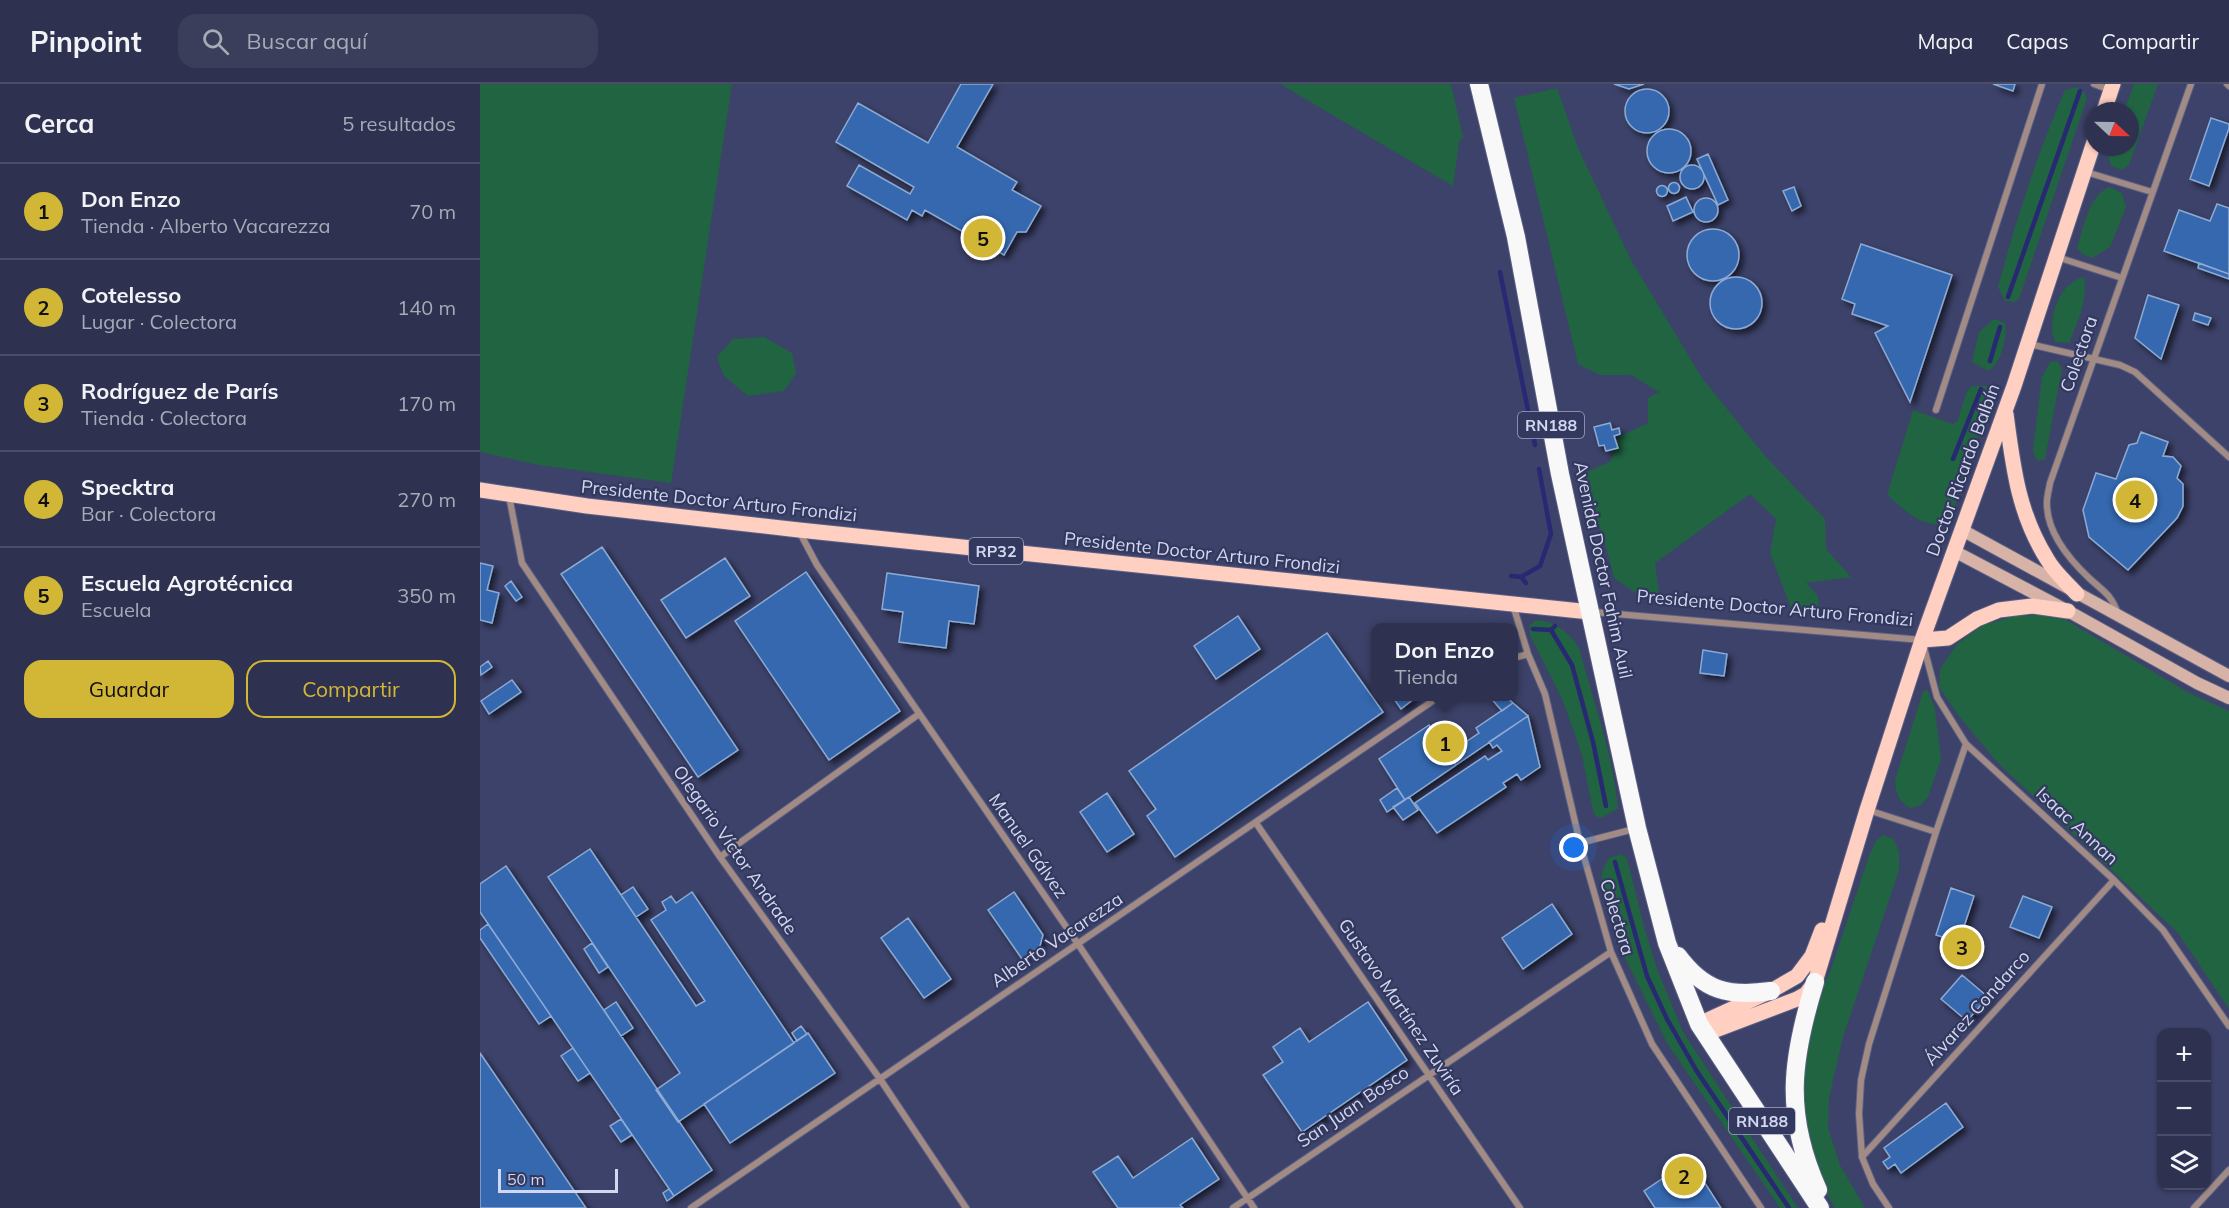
<!DOCTYPE html>
<html lang="es">
<meta charset="utf-8">
<style>
:root{--surface:#2e3250;--page:#3a3e5a;--text:#f1f3f6;--muted:#a7aab7;--line:#494d67;--accent:#d2b736}
body{margin:0;font-family:Mulish,sans-serif;background:var(--page);color:var(--text)}
.controls{position:absolute;right:18px;bottom:18px;display:grid;overflow:hidden;border-radius:12px;box-shadow:0 2px 4px #0004}
.controls button{width:54px;height:54px;display:grid;place-items:center;padding:0;border:0;border-bottom:2px solid var(--line);background:var(--surface);color:var(--text);font:30px sans-serif}
.compass{position:absolute;left:1605px;top:18px;width:54px;height:54px;border-radius:50%;background:var(--surface);box-shadow:0 2px 4px #0004;rotate:112deg}
.scale{position:absolute;left:18px;bottom:15px;width:120px;box-sizing:border-box;padding-left:6px;border:3px solid #d2d7ef;border-top:0;font-size:16px;line-height:21px;white-space:nowrap;color:#d2d7ef;-webkit-text-stroke:4px #33385f;paint-order:stroke}
.you{position:absolute;left:1094px;top:764px;width:21px;height:21px;margin:-15px;border:4px solid #fff;border-radius:50%;background:#1a73e8;box-shadow:0 0 0 9px #1a73e833}
.badge{display:grid;place-items:center;width:39px;height:39px;border-radius:50%;background:var(--accent);color:#111;font-size:20px;font-weight:700}
.pin{position:absolute;translate:-50% -50%;border:3px solid #fff;box-shadow:0 2px 6px #0006}
.popup{position:absolute;left:891px;top:539px;width:147px;height:78px;box-sizing:border-box;display:grid;place-content:center;border-radius:12px;background:var(--surface);filter:drop-shadow(0 2px 4px #0005);font-size:20px;white-space:nowrap;color:var(--muted)}
.popup b{font-size:22px;color:var(--text)}
.popup::after{content:'';position:absolute;left:50%;top:100%;margin-left:-12px;border:12px solid transparent;border-top-color:var(--surface)}
.list{margin:0;padding:0;list-style:none}
h2{display:flex;justify-content:space-between;align-items:center;height:78px;margin:0;padding:0 24px;font-size:26px}
h2 small{font-size:20px;font-weight:400;color:var(--muted)}
.list li{display:grid;grid-template-columns:39px 1fr auto;gap:18px;align-items:center;box-sizing:border-box;height:96px;padding:0 24px;border-top:2px solid var(--line)}
.list b{display:block;font-size:22px;white-space:nowrap}
.list p{margin:0;font-size:20px;white-space:nowrap;color:var(--muted)}
.list em{font-size:20px;font-style:normal;color:var(--muted)}
.actions{display:flex;gap:12px;padding:18px 24px}
.actions a{flex:1;padding:14px 0;border:2px solid var(--accent);border-radius:18px;text-align:center;font-size:21px;color:var(--accent)}
.actions .main{background:var(--accent);color:#111}
.icon{flex:none;width:33px;height:33px;fill:none;stroke:currentColor;stroke-width:2;stroke-linecap:round;stroke-linejoin:round}
.map{position:relative;flex:none;width:1749px;height:1124px;overflow:hidden}
header{display:flex;align-items:center;gap:36px;box-sizing:border-box;height:84px;padding:0 30px;background:var(--surface);border-bottom:2px solid var(--line)}
header strong{font-size:28px}
nav{display:flex;gap:33px;margin-inline-start:auto;font-size:21px}
.search{width:420px;height:54px;background:var(--page);display:flex;align-items:center;gap:15px;box-sizing:border-box;padding:0 21px;border-radius:18px;color:var(--muted);font-size:22px}
main{display:flex}
aside{flex:1;background:var(--surface)}
.map>svg:first-child{display:block}
.green{fill:#206441}
.lines{fill:none;stroke-linecap:round;stroke-linejoin:round}
.stream{stroke:#282873;stroke-width:4.5}
.building{fill:#3468af;stroke:#8daad3;stroke-width:1.5;filter:url(#shadow)}
.street-casing{stroke:#5b6085;stroke-width:8}
.secondary-casing{stroke:#5b6085;stroke-width:14}
.primary-casing{stroke:#5b6085;stroke-width:17}
.highway-casing{stroke:#5b6085;stroke-width:20}
.street{stroke:#a38b85;stroke-width:6}
.secondary{stroke:#d7b2a7;stroke-width:12}
.primary{stroke:#ffcfc1;stroke-width:15}
.highway{stroke:#f8f8f8;stroke-width:18}
.labels{text-anchor:middle;stroke-width:4.5;stroke-linejoin:round;paint-order:stroke}
.shield{fill:#33385f;stroke:#a2a7c4;stroke-width:1.5}
.shield-label{font-size:16px;font-weight:bold;fill:#d2d7ef}
.street-label{font-size:18px;fill:#d2d7ef;stroke:#33385f}
</style>
<header>
<strong>Pinpoint</strong>
<div class="search"><svg class="icon" aria-label="search" viewBox="0 0 24 24"><circle cx="10" cy="10" r="6"/><path d="M15 15l6 6"/></svg>Buscar aquí</div>
<nav><a>Mapa</a><a>Capas</a><a>Compartir</a></nav>
</header>
<main>
<aside>
<h2>Cerca<small>5 resultados</small></h2>
<ul class="list">
<li><span class="badge">1</span><div><b>Don Enzo</b><p>Tienda · Alberto Vacarezza</p></div><em>70 m</em></li>
<li><span class="badge">2</span><div><b>Cotelesso</b><p>Lugar · Colectora</p></div><em>140 m</em></li>
<li><span class="badge">3</span><div><b>Rodríguez de París</b><p>Tienda · Colectora</p></div><em>170 m</em></li>
<li><span class="badge">4</span><div><b>Specktra</b><p>Bar · Colectora</p></div><em>270 m</em></li>
<li><span class="badge">5</span><div><b>Escuela Agrotécnica</b><p>Escuela</p></div><em>350 m</em></li>
</ul>
<div class="actions"><a class="main">Guardar</a><a>Compartir</a></div>
</aside>
<div class="map">
<svg width="1749" height="1124" viewBox="0 0 1749 1124">
<defs>
<filter id="shadow"><feDropShadow dx="4" dy="4" stdDeviation="3" flood-color="#0009"/></filter>
</defs>
<rect width="100%" height="100%" fill="#3d426a"/>
<path class="green" d="M0 0H252L191 399 59 381 0 368Z
M800 0H971L983 53 979 58 973 102Z
M1654 0H1678L1649 81 1642 86 1631 82 1628 71 1631 63H1650V27H1644Z
M1596 3 1604 7 1607 14 1539 215 1533 218 1525 217 1518 203C1536 136 1557 70 1585 6Z
M1077 4 1098 64 1151 176 1222 294 1286 373 1345 435 1346 465 1371 493 1326 499 1338 512 1339 529H1313L1290 469 1296 435 1270 410 1175 479 1180 514 1160 512 1134 494 1123 452 1107 410V388L1131 377 1138 353 1168 339V314L1179 308 1151 291H1120L1098 280 1034 14Z
M1629 103 1642 109 1646 123 1630 163 1612 174 1602 170 1597 164C1604 144 1608 112 1629 103Z
M1604 193C1608 217 1598 237 1589 259L1575 258C1566 236 1579 198 1604 193Z
M1514 235 1525 239C1528 252 1521 281 1508 287L1492 278 1499 248Z
M284 253 312 269 316 289 304 307 268 312 244 292 237 273 253 255Z
M1577 277 1582 285 1565 375 1559 377 1555 373 1553 366 1562 293 1570 278Z
M1492 302H1506L1512 313 1472 430 1463 440C1439 443 1424 425 1407 411L1433 326 1473 340 1477 338 1487 307Z
M1561 531 1586 536 1709 609 1749 627V925L1698 849 1517 678 1479 632 1459 603 1460 585 1477 560 1503 541 1535 532Z
M1056 536C1076 538 1088 547 1099 564 1113 616 1133 670 1138 724L1121 734 1116 732 1113 727 1102 671 1083 617 1050 551V541Z
M1447 605 1455 625 1461 675 1448 713 1441 721 1431 724C1418 717 1416 711 1415 696L1443 608Z
M1403 751 1414 755 1419 768V786L1363 953 1349 1014 1348 1044 1360 1081 1385 1124H1355L1346 1109 1326 1045 1322 987 1336 918 1351 885 1389 772 1396 757Z
M1142 770 1147 775 1164 843 1177 885 1203 948 1318 1124H1300L1187 959 1140 864 1121 797 1123 785 1129 774Z"/>
<g class="lines">
<path class="stream" d="M1020 188 1055 361
M1528 213 1600 7
M1510 277 1520 243
M1473 375 1501 305
M1031 492 1041 493 1046 499
M1041 493 1060 482 1071 450 1059 385
M1011 541 1014 542
M1075 542 1071 546 1092 581 1113 658 1126 722
M1053 545 1071 546
M1135 778 1167 892 1187 935 1216 986 1309 1124"/>
</g>
<path class="building" d="M481 0H513L477 63 537 98 532 106 561 122 546 148H537L524 171 445 126 442 132 432 126 427 136 367 102 379 81 430 110 434 103 356 58 378 19 448 59Z
M1134 0H1164L1149 5Z
M1513 0H1535L1533 7Z
M1145 27a22 22 0 1 1 44 0a22 22 0 1 1-44 0Z
M1731 34 1749 40V44L1729 102 1710 95Z
M1167 67a22 22 0 1 1 44 0a22 22 0 1 1-44 0Z
M1228 70 1248 116 1238 121 1217 75Z
M1200 93a12 12 0 1 1 24 0a12 12 0 1 1-24 0Z
M1188.5 104a5.5 5.5 0 1 1 11 0a5.5 5.5 0 1 1-11 0Z
M1176.5 107a5.5 5.5 0 1 1 11 0a5.5 5.5 0 1 1-11 0Z
M1314 103 1321 122 1312 127 1303 107Z
M1206 113 1213 128 1193 137 1187 122Z
M1214 126a12 12 0 1 1 24 0a12 12 0 1 1-24 0Z
M1737 120 1749 124V190L1684 167 1699 126 1730 137Z
M1207 171a26 26 0 1 1 52 0a26 26 0 1 1-52 0Z
M1381 160 1472 191 1430 318 1395 249 1408 242 1372 230 1375 220 1362 215Z
M1719 179 1749 190V195L1718 184Z
M1230 219a26 26 0 1 1 52 0a26 26 0 1 1-52 0Z
M1668 211 1699 221 1681 275 1655 254Z
M1715 229 1731 234 1728 241 1713 236Z
M1130 339 1132 346 1139 344 1140 350 1134 352 1138 364 1126 367 1124 361 1119 362 1114 343Z
M1661 348 1688 358 1683 372 1693 373 1701 382 1697 394 1703 400V422L1697 434 1648 486 1609 453 1603 426 1616 389 1636 395 1649 361 1657 359Z
M122 463 258 666 218 693 81 490Z
M245 474 270 512 206 554 181 516Z
M0 479 13 482 7 506 19 509 12 539 0 536Z
M326 488 420 627 349 676 255 537Z
M407 489 499 502 494 540 469 537 466 564 419 558 423 528 402 525Z
M31 497 42 513 36 517 25 502Z
M758 532 780 565 736 595 714 562Z
M847 549 903 628 695 773 667 732 676 725 649 687Z
M1223 566 1247 570 1244 592 1220 589Z
M8 577 12 583 1 591 0 583Z
M32 596 41 608 9 630 1 617Z
M912 612H934L935 614 921 625Z
M1009 612H1025L1033 619 1022 627Z
M1033 619 1048 632 976 681 968 670 999 649 996 644Z
M1048 632 1060 683 1041 696 1037 690 1023 699 1026 703 957 749 935 719 1005 672 1008 676 1022 667 1017 661 1013 664 1009 658Z
M949 641 976 681 925 716 899 675Z
M917 704 925 716 907 728 900 716Z
M627 709 654 750 627 768 600 728Z
M929 713 938 726 923 736 913 723Z
M110 765 216 922 225 917 171 836 186 826 182 818 187 815 191 812 196 819 212 808 314 959 198 1038 176 1006 200 989 68 793Z
M26 782 232 1086 194 1112 0 828V800Z
M153 803 168 825 156 833 141 811Z
M1471 804 1494 812 1479 858 1456 851Z
M534 808 563 851 560 862 542 875 508 826Z
M1543 812 1572 823 1559 854 1530 843Z
M1072 820 1092 850 1043 885 1022 854Z
M428 834 471 895 444 914 401 854Z
M8 840 71 932 59 940 0 854V846Z
M112 859 128 883 119 889 104 865Z
M1482 891 1508 913 1487 937 1461 915Z
M136 918 153 944 141 952 124 926Z
M888 918 927 976 822 1048 783 991 803 978 793 963 820 944 829 958Z
M321 942 327 950 317 957 312 949Z
M328 949 355 989 250 1059 224 1020Z
M93 964 110 989 98 997 81 972Z
M0 969 106 1124H0Z
M1466 1019 1483 1043 1421 1089 1415 1080 1408 1085 1403 1078 1410 1073 1404 1064Z
M141 1035 152 1051 141 1058 130 1042Z
M712 1054 739 1095 700 1121 703 1124H638L613 1088 638 1072 653 1094Z
M1210 1076 1241 1124H1175L1164 1107Z
M189 1105 194 1112 187 1117 183 1109Z"/>
<g class="lines">
<g class="street-casing">
<path id="street" d="M1614 0 1630 6
M1747 0 1749 2
M1606 88 1672 108
M1577 173 1642 194
M1549 260 1640 281 1655 288 1749 373
M1456 326 1562 0
M29 412 42 479 240 773 400 995 486 1124
M319 447 337 481 598 860 774 1124
M1033 521 1048 570 1065 610 1100 759 1131 868 1172 960 1281 1124
M1113 528 1442 556 1457 613 1486 660 1634 796 1683 846 1749 942
M1638 530C1631 510 1624 508 1609 494 1590 476 1568 450 1567 422 1566 415 1569 406 1570 399L1711 0
M1034 574 1048 570
M1388 726 1456 748
M776 739 1040 1124
M1100 759 1154 745
M240 773 439 630
M1382 1073 1634 796
M211 1124 960 612
M753 1124 1131 868
M1409 1124 1393 1100 1382 1073 1379 1030 1381 996 1389 960 1456 748 1486 660
M1714 1124 1749 1086"/>
</g>
<g class="secondary-casing">
<path id="secondary" d="M1482 446 1749 592
M1474 467 1588 527 1717 599 1749 614"/>
</g>
<g class="primary-casing">
<path id="primary" d="M1624 27 1633 0
M1526 330C1533 382 1538 429 1567 475 1574 488 1587 499 1597 510
M0 406 107 422 319 446 1110 528
M1442 556 1468 554 1497 535 1519 526 1552 522 1588 527
M1219 940 1291 907 1317 892 1332 872 1342 846
M1225 950 1317 915 1326 910 1335 898 1387 726 1442 556 1534 302 1614 58"/>
</g>
<g class="highway-casing">
<path id="highway" d="M999 0 1036 153 1080 390 1105 505 1157 744 1187 859 1219 940 1340 1124
M1198 872C1224 907 1248 913 1291 907
M1335 898C1311 976 1304 1030 1338 1106"/>
</g>
<use href="#street" class="street"/>
<use href="#secondary" class="secondary"/>
<use href="#primary" class="primary"/>
<use href="#highway" class="highway"/>
</g>
<g class="labels">
<g class="shield">
<rect x="1038" y="328" width="66" height="26" rx="4.5"/>
<rect x="489" y="454" width="54" height="26" rx="4.5"/>
<rect x="1249" y="1024" width="66" height="26" rx="4.5"/>
</g>
<g class="shield-label">
<text x="1071" y="347">RN188</text>
<text x="516" y="473">RP32</text>
<text x="1282" y="1043">RN188</text>
</g>
<g class="street-label">
<text transform="translate(1599 270) rotate(-71)" y="6">Colectora</text>
<text transform="translate(1483 386) rotate(-70)" y="6">Doctor Ricardo Balbín</text>
<text transform="translate(239 417) rotate(6)" y="6">Presidente Doctor Arturo Frondizi</text>
<text transform="translate(722 469) rotate(6)" y="6">Presidente Doctor Arturo Frondizi</text>
<text transform="translate(1123 486) rotate(78)" y="6">Avenida Doctor Fahim Auil</text>
<text transform="translate(1295 524) rotate(5)" y="6">Presidente Doctor Arturo Frondizi</text>
<text transform="translate(1597 742) rotate(43)" y="6">Isaac Annan</text>
<text transform="translate(548 762) rotate(55)" y="6">Manuel Gálvez</text>
<text transform="translate(255 766) rotate(55)" y="6">Olegario Víctor Andrade</text>
<text transform="translate(1137 833) rotate(73)" y="6">Colectora</text>
<text transform="translate(577 856) rotate(-34)" y="6">Alberto Vacarezza</text>
<text transform="translate(921 923) rotate(56)" y="6">Gustavo Martínez Zuviría</text>
<text transform="translate(1497 924) rotate(-48)" y="6">Álvarez Condarco</text>
<text transform="translate(873 1023) rotate(-34)" y="6">San Juan Bosco</text>
</g>
</g>
</svg>
<div class="controls">
<button>+</button>
<button>−</button>
<button><svg class="icon" aria-label="layers" viewBox="0 0 24 24"><path d="M12 4l9 5-9 5-9-5zM3 14l9 5 9-5"/></svg></button>
</div>
<svg class="compass" viewBox="-18 -18 36 36"><path d="M0-13l5 13h-10z" fill="#e53935"/><path d="M0 13l5-13h-10z" fill="#a7aab7"/></svg>
<div class="scale">50 m</div>
<div class="you"></div>
<div class="pin badge" style="left:965px;top:659px">1</div>
<div class="popup"><b>Don Enzo</b>Tienda</div>
<div class="pin badge" style="left:1204px;top:1092px">2</div>
<div class="pin badge" style="left:1482px;top:863px">3</div>
<div class="pin badge" style="left:1655px;top:416px">4</div>
<div class="pin badge" style="left:503px;top:154px">5</div>
</div>
</main>
